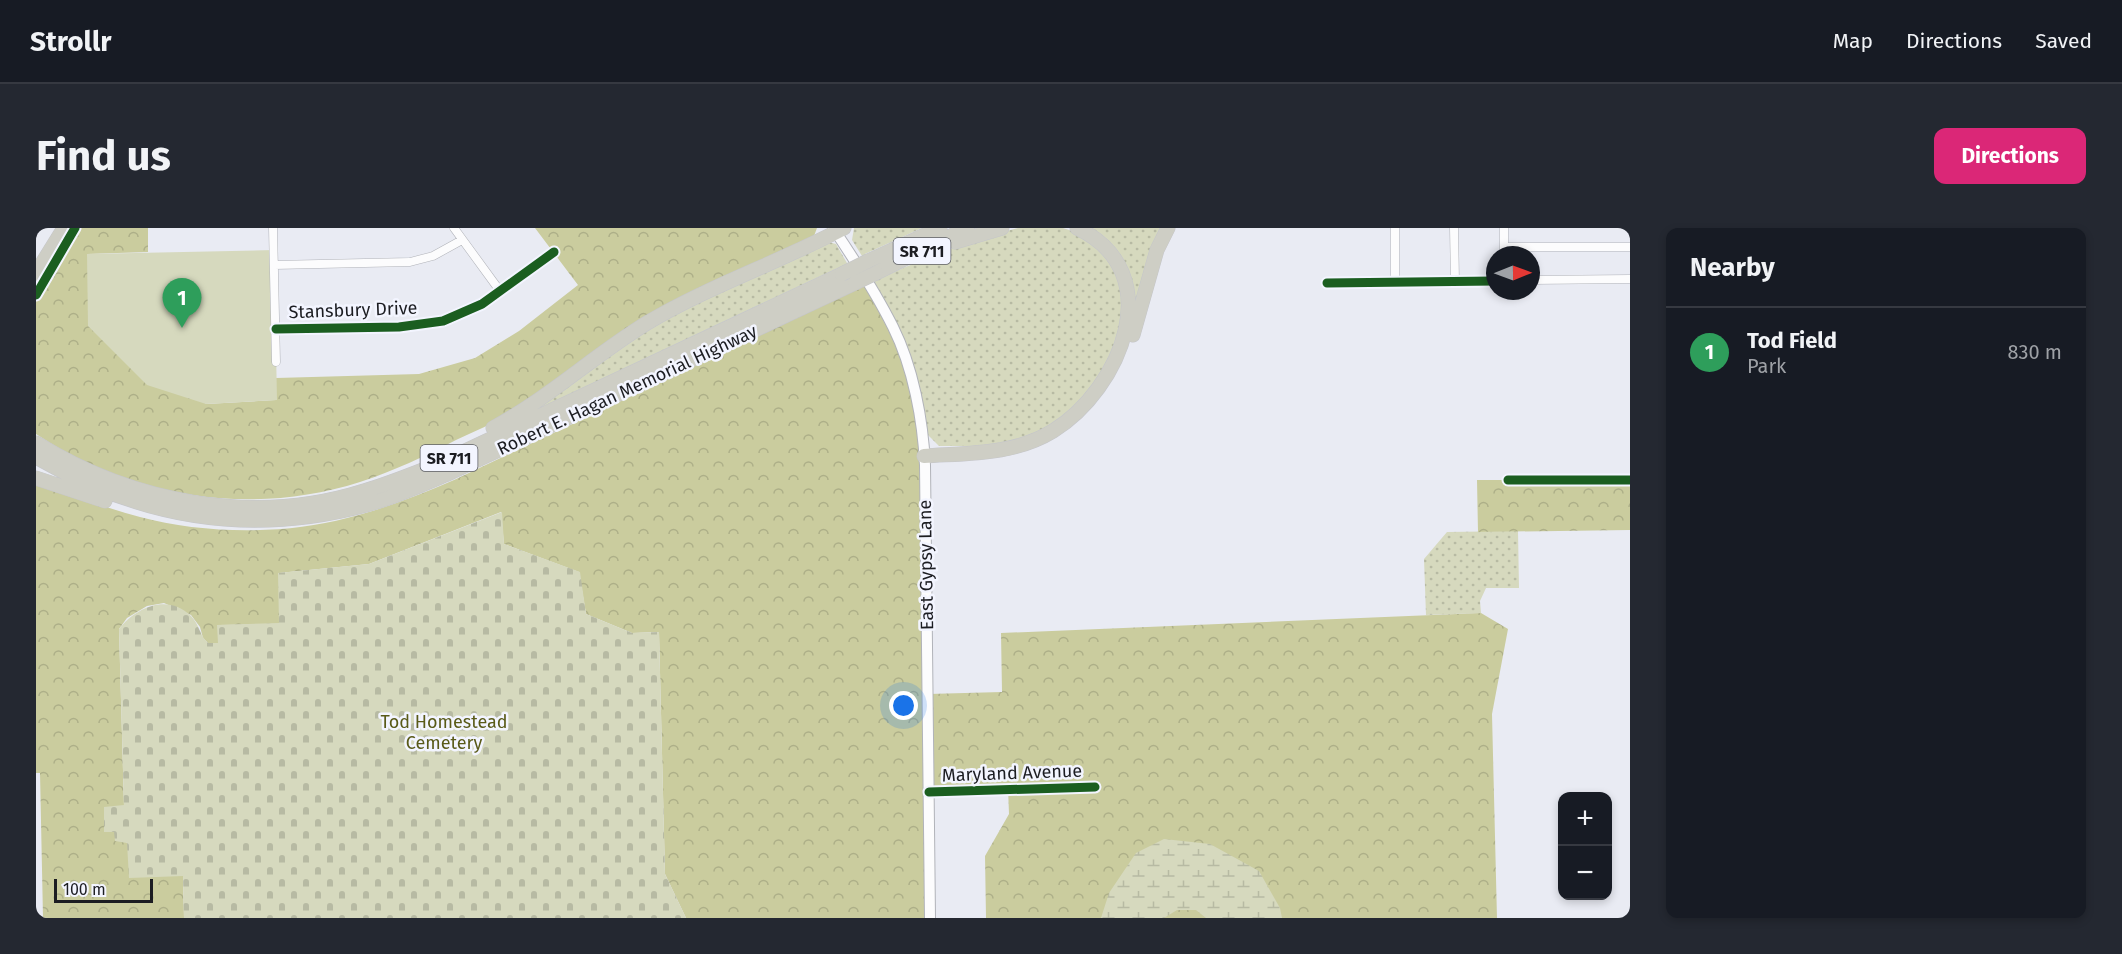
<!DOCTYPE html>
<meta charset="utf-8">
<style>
:root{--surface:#171b24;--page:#242831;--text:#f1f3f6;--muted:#9ea1a6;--line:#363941;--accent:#db2777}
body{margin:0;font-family:"Fira Sans",sans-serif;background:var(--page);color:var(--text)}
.controls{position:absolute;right:18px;bottom:18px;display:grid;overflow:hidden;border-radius:12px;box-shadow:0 3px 9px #0003}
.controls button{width:54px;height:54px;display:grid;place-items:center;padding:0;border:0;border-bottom:2px solid var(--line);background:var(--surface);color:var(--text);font:30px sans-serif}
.compass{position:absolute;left:1450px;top:18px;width:54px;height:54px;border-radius:50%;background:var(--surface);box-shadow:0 3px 9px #0003;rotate:89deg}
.scale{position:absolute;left:18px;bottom:15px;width:99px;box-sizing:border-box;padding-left:6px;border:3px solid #1c1d22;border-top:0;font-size:16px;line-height:21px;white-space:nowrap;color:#1c1d22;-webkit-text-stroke:4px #f3f5ff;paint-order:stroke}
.you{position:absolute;left:868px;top:478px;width:21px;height:21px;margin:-15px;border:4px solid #fff;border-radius:50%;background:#1a73e8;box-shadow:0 0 0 9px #1a73e833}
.badge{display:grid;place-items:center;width:39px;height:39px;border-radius:50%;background:var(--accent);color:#fff;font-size:20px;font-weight:700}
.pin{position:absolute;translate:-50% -50px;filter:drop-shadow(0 2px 3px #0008)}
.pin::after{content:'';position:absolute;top:32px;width:21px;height:18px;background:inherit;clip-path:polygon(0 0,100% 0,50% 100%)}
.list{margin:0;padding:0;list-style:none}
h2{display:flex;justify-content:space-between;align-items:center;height:78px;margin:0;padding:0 24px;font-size:26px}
h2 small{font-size:20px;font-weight:400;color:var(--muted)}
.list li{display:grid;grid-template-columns:39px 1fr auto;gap:18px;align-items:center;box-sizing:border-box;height:90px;padding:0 24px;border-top:2px solid var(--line)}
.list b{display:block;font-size:22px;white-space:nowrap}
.list p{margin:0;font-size:20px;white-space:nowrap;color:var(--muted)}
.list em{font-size:20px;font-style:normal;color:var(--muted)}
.map{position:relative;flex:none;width:1594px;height:690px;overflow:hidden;border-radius:12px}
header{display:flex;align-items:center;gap:36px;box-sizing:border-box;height:84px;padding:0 30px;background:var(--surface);border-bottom:2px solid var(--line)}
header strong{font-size:28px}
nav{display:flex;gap:33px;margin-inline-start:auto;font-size:21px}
.intro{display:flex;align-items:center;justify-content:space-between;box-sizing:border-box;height:144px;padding:0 36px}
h1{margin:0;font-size:42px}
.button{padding:15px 27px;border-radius:12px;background:var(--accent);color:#fff;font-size:21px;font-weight:700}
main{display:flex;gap:36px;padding:0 36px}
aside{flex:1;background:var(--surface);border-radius:12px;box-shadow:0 3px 9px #0003}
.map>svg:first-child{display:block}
.grass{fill:url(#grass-dots)}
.forest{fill:url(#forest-crowns)}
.wetland{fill:url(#wetland-marsh)}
.cemetery{fill:url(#cemetery-stones)}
.park{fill:#d6d9be}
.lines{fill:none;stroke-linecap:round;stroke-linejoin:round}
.minor-casing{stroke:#b1b3b9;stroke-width:9}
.tertiary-casing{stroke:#b1b3b9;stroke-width:10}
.secondary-casing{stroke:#b1b3b9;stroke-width:12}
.motorway-casing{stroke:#c5c6ca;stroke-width:15}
.minor{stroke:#fcfcfd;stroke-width:8}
.tertiary{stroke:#fcfcfd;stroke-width:9}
.secondary{stroke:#fcfcfd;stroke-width:10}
.motorway{stroke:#cecec5;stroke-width:14}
.motorway-bridge-casing{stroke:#c5c6ca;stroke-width:15;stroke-linecap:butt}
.motorway-bridge{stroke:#cecec5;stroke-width:14}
.cycleway-casing{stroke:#f3f5ff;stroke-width:13}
.cycleway{stroke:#1b5e20;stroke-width:9}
.labels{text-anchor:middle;stroke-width:5;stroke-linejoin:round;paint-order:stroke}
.shield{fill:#f3f5ff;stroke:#5c5e64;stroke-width:1.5}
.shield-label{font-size:16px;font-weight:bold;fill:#1c1d22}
.street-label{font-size:18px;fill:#1c1d22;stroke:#f3f5ff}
.park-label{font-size:18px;fill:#595a18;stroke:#f3f5ff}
</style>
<header>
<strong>Strollr</strong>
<nav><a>Map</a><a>Directions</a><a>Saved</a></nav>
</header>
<div class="intro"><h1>Find us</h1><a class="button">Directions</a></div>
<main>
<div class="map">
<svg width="1594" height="690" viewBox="0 0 1594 690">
<defs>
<pattern id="grass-dots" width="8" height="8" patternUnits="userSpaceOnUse" patternTransform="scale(1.5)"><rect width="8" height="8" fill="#d6d9be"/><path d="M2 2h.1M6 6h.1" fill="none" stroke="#b7baa3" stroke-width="1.8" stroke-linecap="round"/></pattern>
<pattern id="forest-crowns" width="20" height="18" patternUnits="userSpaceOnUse" patternTransform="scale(1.5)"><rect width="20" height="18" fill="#cacc9e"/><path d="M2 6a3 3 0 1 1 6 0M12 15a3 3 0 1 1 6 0" fill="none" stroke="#adaf88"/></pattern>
<pattern id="wetland-marsh" width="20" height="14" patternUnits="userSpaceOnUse" patternTransform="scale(1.5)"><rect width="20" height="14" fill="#d6d9be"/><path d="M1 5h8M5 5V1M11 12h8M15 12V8" fill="none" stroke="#b7baa3"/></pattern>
<pattern id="cemetery-stones" width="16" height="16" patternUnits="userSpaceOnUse" patternTransform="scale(1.5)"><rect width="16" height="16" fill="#d6d9be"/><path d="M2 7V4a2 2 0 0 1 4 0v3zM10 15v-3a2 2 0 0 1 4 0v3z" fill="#b7baa3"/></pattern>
</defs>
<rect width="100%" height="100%" fill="#e9ebf3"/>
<path class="grass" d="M818 0H886L829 26 832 33 806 46 802 40 494 185 613 98 792 14 800 16 811 35 826 28 816 12Z
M982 0H1027L1042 5 1057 14 1078 38 1089 78 1076 130 1048 171 1007 203 975 213 944 218H903L892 207 832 56C883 32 928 14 982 0Z
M1049 0H1128L1099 85 1096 72Z
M1482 303 1483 360H1450L1444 373 1445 385 1390 387 1388 331 1411 304Z"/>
<path class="forest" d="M39 0H112V24L51 26 170 176 240 172V150L383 146 439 130 483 103 542 57 499 0H781L778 8C738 27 698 45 659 66 642 75 626 87 610 97 566 126 522 156 477 184 459 195 439 203 420 212 389 228 358 243 324 254 214 289 96 270 0 206V68Z
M832 56 857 100 884 190 892 466 966 464 965 405 1445 385 1472 401 1456 486 1461 690H950L949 628 973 586 972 560 893 564 894 690H650L629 646 623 404 596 405 550 386 543 344 468 316 465 284 333 336 243 345V396L182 397V415H172L167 410 164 399 155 387 128 375 111 378 91 390 83 401 88 578 68 604H78L91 615 147 648 148 690H7L4 545H0V255C35 266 69 280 104 289 167 306 248 307 311 290 348 281 383 267 418 252Z
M1441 252H1594V302L1442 304Z"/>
<path class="wetland" d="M1128 611 1174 616 1223 643 1244 680 1246 690H1170L1160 682H1141L1128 690H1065L1073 665 1100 625Z"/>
<path class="cemetery" d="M466 284 468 316 544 344 550 386 596 405 623 404 629 646 650 690H148L147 648 93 650 91 615 79 613 78 604H68V579L88 577 83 401C100 379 132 365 155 388 163 396 164 408 172 415H182L181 397 243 395 242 345 333 336Z"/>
<path class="park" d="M238 22 241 172 170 176 111 157 52 98 51 26Z"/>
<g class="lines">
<g class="minor-casing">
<path id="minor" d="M237 0 240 134
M418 0 464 63
M1359 0V54
M1418 0 1419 53
M1468 0V27
M1468 19H1594
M238 37 374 34 397 28 426 12
M1495 52 1594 51
M1291 55 1459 53
M240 101 363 99 407 93 446 76 518 24
M1472 252H1594
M893 564 1059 559"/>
</g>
<g class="tertiary-casing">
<path id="tertiary" d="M0 67 39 0"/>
</g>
<g class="secondary-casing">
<path id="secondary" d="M797 0C818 31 840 65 857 99 877 139 887 192 889 237L894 690"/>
</g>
<g class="motorway-casing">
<path id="motorway" d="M919 14 966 0
M832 33 904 0
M0 45 28 0
M840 45 931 0
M1097 107 1121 22 1132 0
M457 200C513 170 557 128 611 95 673 58 744 34 808 0
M0 215C97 275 218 298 328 263 352 256 374 247 397 238L806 46
M888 228C932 225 978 227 1017 203 1085 161 1134 44 1041 0
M0 229C104 290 213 309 330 277 360 269 388 256 416 244L819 55
M0 250 69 273"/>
</g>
<use href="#minor" class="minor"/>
<use href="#tertiary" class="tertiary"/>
<use href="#secondary" class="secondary"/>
<use href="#motorway" class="motorway"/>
<g class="motorway-bridge-casing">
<path id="motorway-bridge" d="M806 46 832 33
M819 55 840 45"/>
</g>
<use href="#motorway-bridge" class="motorway-bridge"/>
<g class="cycleway-casing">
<path id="cycleway" d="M1291 55 1459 53
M0 67 39 0
M240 101 363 99 407 93 446 76 518 24
M1472 252H1594
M893 564 1059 559"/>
</g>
<use href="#cycleway" class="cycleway"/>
</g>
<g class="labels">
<g class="shield">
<rect x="857.5" y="10" width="57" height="26" rx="4.5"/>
<rect x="384.5" y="217" width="57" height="26" rx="4.5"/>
</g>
<g class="shield-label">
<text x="886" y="29">SR 711</text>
<text x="413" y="236">SR 711</text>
</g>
<g class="street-label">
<text transform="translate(317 82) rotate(-2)" y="6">Stansbury Drive</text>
<text transform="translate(591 162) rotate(-25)" y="6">Robert E. Hagan Memorial Highway</text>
<text transform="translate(890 337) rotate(-91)" y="6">East Gypsy Lane</text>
<text transform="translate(976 545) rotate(-2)" y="6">Maryland Avenue</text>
</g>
<g class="park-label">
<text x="408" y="500">Tod Homestead<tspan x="408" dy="21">Cemetery</tspan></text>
</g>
</g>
</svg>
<div class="controls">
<button>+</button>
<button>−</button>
</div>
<svg class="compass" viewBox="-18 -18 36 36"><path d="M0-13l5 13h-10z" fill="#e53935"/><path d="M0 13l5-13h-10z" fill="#9ea1a6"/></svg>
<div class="scale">100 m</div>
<div class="you"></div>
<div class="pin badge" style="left:146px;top:100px;background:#2e9e5b">1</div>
</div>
<aside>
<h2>Nearby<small></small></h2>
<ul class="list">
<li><span class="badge" style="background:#2e9e5b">1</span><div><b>Tod Field</b><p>Park</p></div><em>830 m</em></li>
</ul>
</aside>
</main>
